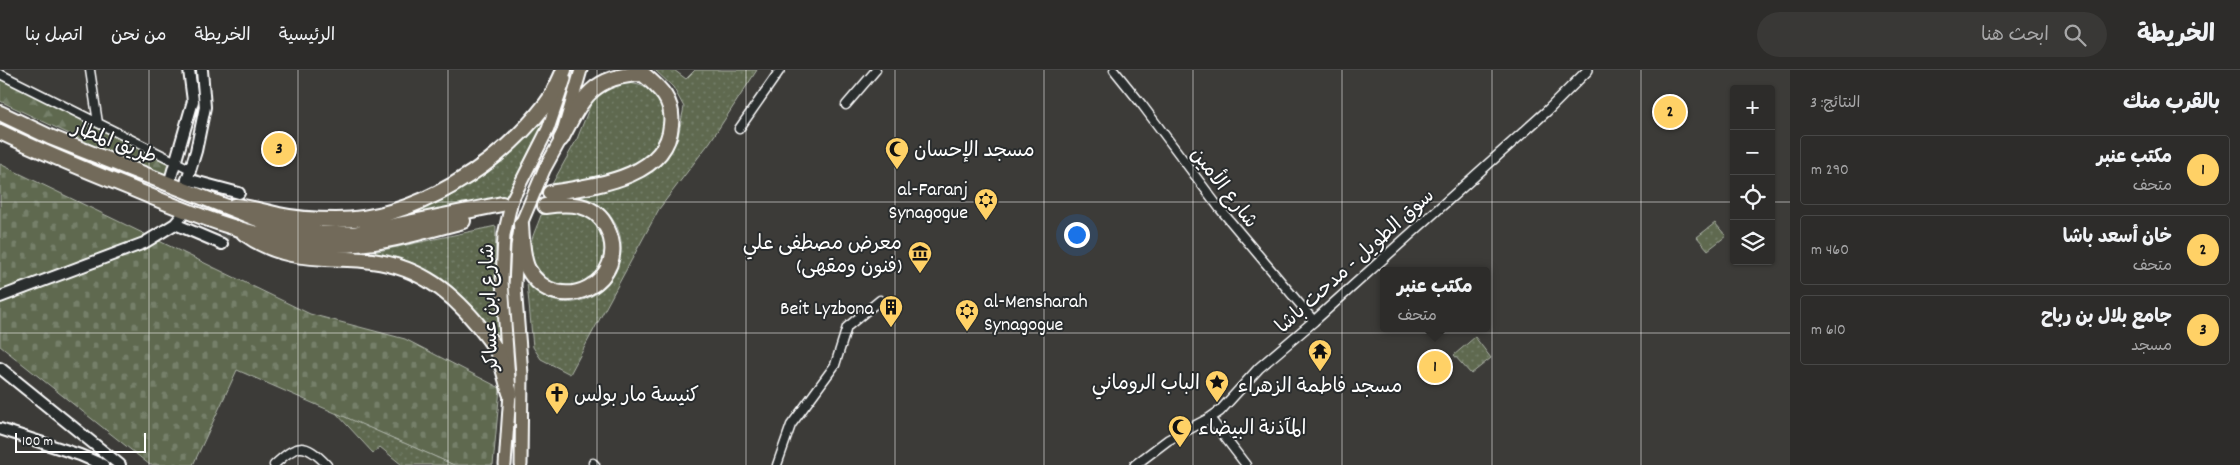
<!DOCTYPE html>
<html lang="ar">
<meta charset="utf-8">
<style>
:root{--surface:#2d2c2a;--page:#393836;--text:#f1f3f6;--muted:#a7a7a8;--line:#484847;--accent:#ffd166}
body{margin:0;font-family:Dekko,"Playpen Sans Arabic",sans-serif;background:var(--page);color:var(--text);direction:rtl}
.controls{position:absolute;right:15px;top:15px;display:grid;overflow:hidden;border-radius:5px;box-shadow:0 1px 4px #0004}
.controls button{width:45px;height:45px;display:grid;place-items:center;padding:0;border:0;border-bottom:1px solid var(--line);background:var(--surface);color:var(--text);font:25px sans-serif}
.scale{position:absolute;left:15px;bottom:12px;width:131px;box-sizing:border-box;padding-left:5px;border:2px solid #fff;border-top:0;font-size:14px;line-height:18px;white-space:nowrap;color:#fff;-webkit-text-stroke:4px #2a2d2e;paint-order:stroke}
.you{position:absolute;left:1076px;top:164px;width:18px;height:18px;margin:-12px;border:4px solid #fff;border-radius:50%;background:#1a73e8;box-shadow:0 0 0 8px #1a73e833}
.badge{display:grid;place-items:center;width:32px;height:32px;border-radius:50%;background:var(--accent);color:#111;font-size:16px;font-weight:700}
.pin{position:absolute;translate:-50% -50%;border:2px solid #fff;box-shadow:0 1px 5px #0006}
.popup{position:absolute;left:1380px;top:197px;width:110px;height:65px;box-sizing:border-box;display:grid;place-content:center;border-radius:5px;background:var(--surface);filter:drop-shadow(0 1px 4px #0005);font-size:16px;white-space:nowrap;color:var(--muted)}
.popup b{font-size:19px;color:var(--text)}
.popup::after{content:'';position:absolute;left:50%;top:100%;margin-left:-10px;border:10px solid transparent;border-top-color:var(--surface)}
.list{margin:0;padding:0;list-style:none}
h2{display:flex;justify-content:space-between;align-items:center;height:65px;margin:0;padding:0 20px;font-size:21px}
h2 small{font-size:16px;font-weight:400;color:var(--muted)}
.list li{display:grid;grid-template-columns:32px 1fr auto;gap:15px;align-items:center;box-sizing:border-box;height:70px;margin:0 10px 10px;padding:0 10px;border:1px solid var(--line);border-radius:5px}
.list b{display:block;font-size:19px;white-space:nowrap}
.list p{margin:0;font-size:16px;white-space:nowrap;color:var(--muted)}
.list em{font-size:16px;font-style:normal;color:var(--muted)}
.icon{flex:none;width:28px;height:28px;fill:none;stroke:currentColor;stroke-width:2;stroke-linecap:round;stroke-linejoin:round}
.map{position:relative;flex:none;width:1790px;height:395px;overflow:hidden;direction:ltr}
header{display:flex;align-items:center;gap:30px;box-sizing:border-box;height:70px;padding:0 25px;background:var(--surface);border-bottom:1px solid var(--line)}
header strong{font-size:24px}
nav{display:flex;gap:28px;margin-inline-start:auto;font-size:18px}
.search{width:350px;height:45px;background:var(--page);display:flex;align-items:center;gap:12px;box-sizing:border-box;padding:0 18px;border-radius:28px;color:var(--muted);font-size:19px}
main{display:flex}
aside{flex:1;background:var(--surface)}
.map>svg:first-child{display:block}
.forest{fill:url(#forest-firs);stroke:#aeb4a8}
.cemetery{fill:url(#cemetery-stones);stroke:#aeb4a8}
.park{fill:url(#park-dots);stroke:#aeb4a8}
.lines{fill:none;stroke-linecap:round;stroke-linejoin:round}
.secondary-tunnel{stroke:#504f4c;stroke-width:10;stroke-dasharray:10 5;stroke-linecap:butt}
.motorway-tunnel{stroke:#504f4c;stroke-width:14;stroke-dasharray:14 7;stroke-linecap:butt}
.minor-casing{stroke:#fff;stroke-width:11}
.tertiary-casing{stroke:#fff;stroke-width:12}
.secondary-casing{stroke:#fff;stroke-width:14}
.primary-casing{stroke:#fff;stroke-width:15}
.motorway-casing{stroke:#fff;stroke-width:18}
.minor{stroke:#2a2d2e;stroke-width:8}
.tertiary{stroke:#2a2d2e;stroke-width:9}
.secondary{stroke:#2a2d2e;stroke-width:10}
.primary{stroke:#726b5a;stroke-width:11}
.motorway{stroke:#726b5a;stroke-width:14}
.grid{fill:none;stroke:#fff;stroke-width:1;stroke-opacity:0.55}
.labels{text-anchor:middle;stroke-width:4;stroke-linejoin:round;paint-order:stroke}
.street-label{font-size:20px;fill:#fff;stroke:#2a2d2e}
.poi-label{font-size:20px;fill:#fff;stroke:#2a2d2e;text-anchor:start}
</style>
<header>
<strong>الخريطة</strong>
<div class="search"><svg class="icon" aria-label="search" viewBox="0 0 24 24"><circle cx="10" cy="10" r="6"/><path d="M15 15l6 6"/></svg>ابحث هنا</div>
<nav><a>الرئيسية</a><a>الخريطة</a><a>من نحن</a><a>اتصل بنا</a></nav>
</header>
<main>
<aside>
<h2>بالقرب منك<small>النتائج: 3</small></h2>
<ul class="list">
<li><span class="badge">1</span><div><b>مكتب عنبر</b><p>متحف</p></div><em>290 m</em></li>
<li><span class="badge">2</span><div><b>خان أسعد باشا</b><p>متحف</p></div><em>460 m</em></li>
<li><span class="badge">3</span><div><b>جامع بلال بن رباح</b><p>مسجد</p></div><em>610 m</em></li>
</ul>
</aside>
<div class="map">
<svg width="1790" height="395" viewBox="0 0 1790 395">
<defs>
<pattern id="forest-firs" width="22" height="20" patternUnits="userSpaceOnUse" patternTransform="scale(1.25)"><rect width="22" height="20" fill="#5e6950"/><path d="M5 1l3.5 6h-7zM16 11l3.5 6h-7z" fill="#76806a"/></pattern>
<pattern id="cemetery-stones" width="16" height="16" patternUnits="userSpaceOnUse" patternTransform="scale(1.25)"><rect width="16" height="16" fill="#5e6950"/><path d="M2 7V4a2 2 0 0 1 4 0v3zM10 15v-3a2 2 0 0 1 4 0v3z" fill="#76806a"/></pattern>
<pattern id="park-dots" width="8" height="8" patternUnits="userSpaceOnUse" patternTransform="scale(1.25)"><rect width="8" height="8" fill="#5e6950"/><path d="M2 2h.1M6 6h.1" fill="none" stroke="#76806a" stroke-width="1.8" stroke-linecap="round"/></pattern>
</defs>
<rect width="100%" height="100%" fill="#3c3b38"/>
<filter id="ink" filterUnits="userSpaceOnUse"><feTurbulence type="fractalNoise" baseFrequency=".02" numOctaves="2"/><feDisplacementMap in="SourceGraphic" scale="10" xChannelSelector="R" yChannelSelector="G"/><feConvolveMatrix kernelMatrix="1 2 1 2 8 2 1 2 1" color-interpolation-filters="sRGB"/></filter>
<g filter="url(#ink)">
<path class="forest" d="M0 4 175 91 170 107 99 78 0 31Z"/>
<path class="cemetery" d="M0 94 310 244 405 269 500 318 493 395H454L237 300 193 395H150L0 276Z"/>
<path class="park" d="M655 0H674L686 9 695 0H757L710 72 659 139 570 304 541 289 533 277 527 213C534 218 542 226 549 229 594 247 638 194 615 153 612 149 610 144 606 141 596 132 585 129 572 125L630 112 644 105 670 82 678 67 684 37 673 17Z
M626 13C643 14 655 20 663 36 667 45 667 52 663 62 648 107 591 108 551 116L577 69 592 31 603 21 614 14Z
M553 31 545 53 506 128 395 152 399 146 424 136Z
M563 139C571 141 582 142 589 146 596 150 599 156 602 164 618 199 568 236 541 206 535 199 530 191 530 182 529 171 538 155 541 145Z
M1715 153 1726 166 1708 180 1697 167Z
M496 156 495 193 501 275C484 254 469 230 448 213 426 195 396 189 369 183Z
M1475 267 1491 288 1471 304 1454 285Z
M336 343 454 395H402L380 377 373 383Z"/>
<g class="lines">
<path class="secondary-tunnel" d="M222 174 239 123"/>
<path class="motorway-tunnel" d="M502 134 550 123"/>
<g class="minor-casing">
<path id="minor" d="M90 0 98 53
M1114 0 1143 36 1220 139 1314 251
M0 4 190 99
M846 35 876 0
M739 59 780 0
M1210 348 1246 395
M593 393 595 395
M274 395C297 374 304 371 327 395
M777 395 791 355 835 295 847 257 880 230"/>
</g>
<g class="tertiary-casing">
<path id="tertiary" d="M1135 395 1168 370 1210 348 1220 341 1259 298 1314 251 1547 41 1588 0"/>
</g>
<g class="secondary-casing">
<path id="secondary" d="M187 109 239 123
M169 114 193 31 189 0
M184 120 196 81 205 37 202 0
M175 154 222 174
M0 227 144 173 175 154 186 141
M0 298 120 395
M0 359 80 385 103 395"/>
</g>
<g class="primary-casing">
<path id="primary" d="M505 395 510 323 502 211 504 165 512 130 548 59 565 9
M521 395 522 304 515 216 517 176 521 154 544 100 561 69 581 0"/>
</g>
<g class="motorway-casing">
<path id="motorway" d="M0 43 50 67 270 154 321 164H353L502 134
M0 62C44 83 88 101 133 119 195 145 264 174 333 175 377 176 421 162 463 151
M550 123C591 116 667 109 671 55 674 31 661 19 643 4 593 5 582 28 561 69
M234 136C250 137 264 142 279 145 297 149 318 150 336 150 415 150 499 95 546 34 554 24 559 11 564 0
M521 154C522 168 522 187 528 199 557 251 633 211 607 158 595 132 569 133 545 136
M244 163C282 191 319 187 363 190 413 194 447 217 478 255 485 264 493 273 498 283 503 296 506 310 510 323"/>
</g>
<use href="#minor" class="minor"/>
<use href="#tertiary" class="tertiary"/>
<use href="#secondary" class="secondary"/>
<use href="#primary" class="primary"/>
<use href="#motorway" class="motorway"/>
</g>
</g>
<path class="grid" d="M149 0V395M298 0V395M448 0V395M597 0V395M746 0V395M895 0V395M1044 0V395M1193 0V395M1342 0V395M1492 0V395M1641 0V395M0 132H1734M1771 132H1790M0 263H1790"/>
<defs>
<g id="mosque-pin" transform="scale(1.25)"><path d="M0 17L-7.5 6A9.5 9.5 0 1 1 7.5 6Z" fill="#ffd166" stroke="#2a2d2e"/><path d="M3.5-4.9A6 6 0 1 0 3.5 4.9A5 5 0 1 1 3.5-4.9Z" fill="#111"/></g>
<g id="synagogue-pin" transform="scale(1.25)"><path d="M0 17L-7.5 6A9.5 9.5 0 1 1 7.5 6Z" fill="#ffd166" stroke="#2a2d2e"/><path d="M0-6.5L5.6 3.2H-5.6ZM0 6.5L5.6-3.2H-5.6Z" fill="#111"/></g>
<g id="museum-pin" transform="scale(1.25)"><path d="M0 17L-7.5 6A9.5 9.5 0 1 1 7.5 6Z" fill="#ffd166" stroke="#2a2d2e"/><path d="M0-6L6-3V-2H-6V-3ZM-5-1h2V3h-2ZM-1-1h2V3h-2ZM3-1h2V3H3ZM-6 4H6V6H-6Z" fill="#111"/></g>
<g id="building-pin" transform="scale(1.25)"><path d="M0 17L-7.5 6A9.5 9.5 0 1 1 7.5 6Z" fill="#ffd166" stroke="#2a2d2e"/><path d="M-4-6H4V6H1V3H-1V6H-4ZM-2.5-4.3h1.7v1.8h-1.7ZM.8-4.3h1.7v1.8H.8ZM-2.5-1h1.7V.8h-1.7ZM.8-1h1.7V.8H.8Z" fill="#111"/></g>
<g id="temple-pin" transform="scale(1.25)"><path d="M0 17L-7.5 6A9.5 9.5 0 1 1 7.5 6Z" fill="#ffd166" stroke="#2a2d2e"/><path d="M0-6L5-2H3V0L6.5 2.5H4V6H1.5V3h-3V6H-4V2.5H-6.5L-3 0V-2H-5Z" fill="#111"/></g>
<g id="sight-pin" transform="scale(1.25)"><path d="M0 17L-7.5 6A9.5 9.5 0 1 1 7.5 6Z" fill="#ffd166" stroke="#2a2d2e"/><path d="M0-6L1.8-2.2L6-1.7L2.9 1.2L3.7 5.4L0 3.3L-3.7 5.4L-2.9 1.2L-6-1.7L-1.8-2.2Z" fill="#111"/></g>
<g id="church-pin" transform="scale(1.25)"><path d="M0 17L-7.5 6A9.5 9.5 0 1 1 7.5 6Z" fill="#ffd166" stroke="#2a2d2e"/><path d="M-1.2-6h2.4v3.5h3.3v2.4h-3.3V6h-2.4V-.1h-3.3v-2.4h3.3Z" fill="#111"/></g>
</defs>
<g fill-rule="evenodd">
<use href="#mosque-pin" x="897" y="79"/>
<use href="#synagogue-pin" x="986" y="130"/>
<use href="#museum-pin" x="920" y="183"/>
<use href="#building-pin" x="891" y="237"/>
<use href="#synagogue-pin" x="967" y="241"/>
<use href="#temple-pin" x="1320" y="281"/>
<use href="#sight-pin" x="1217" y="312"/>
<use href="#church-pin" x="557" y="324"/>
<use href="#mosque-pin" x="1180" y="357"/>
</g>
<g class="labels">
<g class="street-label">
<text transform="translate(115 71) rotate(21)" y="7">طريق المطار</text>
<text transform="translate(1225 117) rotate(52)" y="7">شارع الأمين</text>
<text transform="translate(1354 190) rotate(-42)" y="7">سوق الطويل - مدحت باشا</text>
<text transform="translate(488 237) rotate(-92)" y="7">شارع ابن عساكر</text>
</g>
<g class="poi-label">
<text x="914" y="86">مسجد الإحسان</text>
<text x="968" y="125" text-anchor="end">al-Faranj<tspan x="968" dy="23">Synagogue</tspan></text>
<text x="902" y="179" text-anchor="end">معرض مصطفى علي<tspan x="902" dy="23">(فنون ومقهى)</tspan></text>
<text x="984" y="237">al-Mensharah<tspan x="984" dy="23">Synagogue</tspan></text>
<text x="874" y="244" text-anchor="end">Beit Lyzbona</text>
<text x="1200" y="319" text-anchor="end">الباب الروماني</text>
<text x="1320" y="322" text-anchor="middle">مسجد فاطمة الزهراء</text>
<text x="574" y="331">كنيسة مار بولس</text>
<text x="1198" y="364">المآذنة البيضاء</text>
</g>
</g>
</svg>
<div class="controls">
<button>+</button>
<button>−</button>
<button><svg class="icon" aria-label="locate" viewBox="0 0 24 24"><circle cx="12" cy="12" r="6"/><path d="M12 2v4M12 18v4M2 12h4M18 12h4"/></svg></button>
<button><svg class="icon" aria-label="layers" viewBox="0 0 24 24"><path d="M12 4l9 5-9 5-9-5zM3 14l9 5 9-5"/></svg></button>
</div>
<div class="scale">100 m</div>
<div class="you"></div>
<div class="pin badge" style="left:1435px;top:297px">1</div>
<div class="popup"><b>مكتب عنبر</b>متحف</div>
<div class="pin badge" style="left:1670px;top:42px">2</div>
<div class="pin badge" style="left:279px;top:79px">3</div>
</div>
</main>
